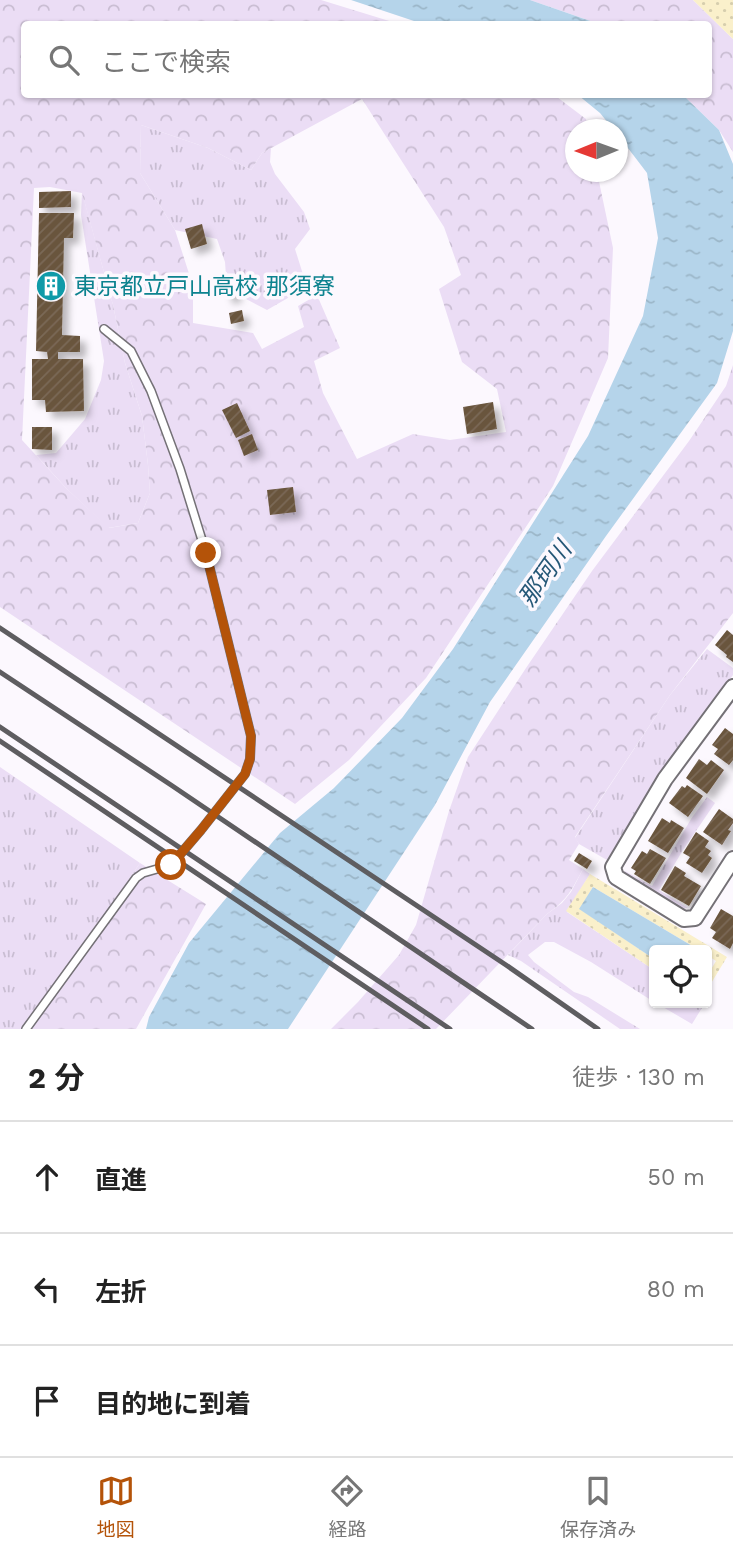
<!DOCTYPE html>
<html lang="ja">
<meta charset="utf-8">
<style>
:root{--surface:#fff;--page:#f2f2f2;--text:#222;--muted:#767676;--line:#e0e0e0;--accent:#b45309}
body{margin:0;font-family:"Work Sans","Noto Sans JP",sans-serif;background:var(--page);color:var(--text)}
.controls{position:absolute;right:21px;bottom:21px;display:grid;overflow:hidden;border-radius:7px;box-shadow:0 2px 5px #0004}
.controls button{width:63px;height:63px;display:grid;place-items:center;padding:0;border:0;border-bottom:2px solid var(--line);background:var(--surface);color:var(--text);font:35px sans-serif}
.compass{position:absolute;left:565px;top:119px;width:63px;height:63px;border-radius:50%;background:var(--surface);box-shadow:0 2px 5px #0004;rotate:269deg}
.stop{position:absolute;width:21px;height:21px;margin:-16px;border:5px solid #b45309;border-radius:50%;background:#fff}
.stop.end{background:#b45309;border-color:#fff;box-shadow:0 2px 7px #0008}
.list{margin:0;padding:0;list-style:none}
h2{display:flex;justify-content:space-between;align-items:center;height:91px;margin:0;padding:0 28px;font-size:30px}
h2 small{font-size:23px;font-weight:400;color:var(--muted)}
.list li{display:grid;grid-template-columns:46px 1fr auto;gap:21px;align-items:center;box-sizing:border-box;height:112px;padding:0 28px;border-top:2px solid var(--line)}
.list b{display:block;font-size:26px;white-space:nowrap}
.list em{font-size:23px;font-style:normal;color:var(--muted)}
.icon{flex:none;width:38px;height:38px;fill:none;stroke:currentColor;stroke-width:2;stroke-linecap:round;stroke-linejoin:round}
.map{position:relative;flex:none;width:733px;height:1029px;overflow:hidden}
.search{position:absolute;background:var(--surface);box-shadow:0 2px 5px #0004;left:21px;right:21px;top:21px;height:77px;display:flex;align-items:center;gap:18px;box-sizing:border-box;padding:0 24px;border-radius:7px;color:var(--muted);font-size:26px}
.sheet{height:427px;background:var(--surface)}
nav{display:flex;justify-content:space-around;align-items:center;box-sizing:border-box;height:98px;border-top:2px solid var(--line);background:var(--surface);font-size:19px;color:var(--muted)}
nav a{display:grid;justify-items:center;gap:4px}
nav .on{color:var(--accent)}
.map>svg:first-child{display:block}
.grass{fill:url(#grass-tufts)}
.forest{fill:url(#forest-crowns);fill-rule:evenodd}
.sand{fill:url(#sand-dots)}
.water{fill:url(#water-ripples)}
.building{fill:url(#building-hatch);filter:url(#shadow)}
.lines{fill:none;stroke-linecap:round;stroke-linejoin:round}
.lane-casing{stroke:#747176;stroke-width:10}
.street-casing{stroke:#747176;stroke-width:18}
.lane{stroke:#fff;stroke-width:7}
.street{stroke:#fff;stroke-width:14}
.rail{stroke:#5e5d60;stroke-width:5}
.route{stroke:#b45309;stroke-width:9}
.labels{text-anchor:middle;stroke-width:7;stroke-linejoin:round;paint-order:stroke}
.culture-label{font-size:23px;fill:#0d838f;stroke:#fcf8fe;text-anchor:start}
.water-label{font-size:24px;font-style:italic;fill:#255777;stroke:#fcf8fe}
</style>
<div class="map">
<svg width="733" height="1029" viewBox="0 0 733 1029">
<defs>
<pattern id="grass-tufts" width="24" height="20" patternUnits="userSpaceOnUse" patternTransform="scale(1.75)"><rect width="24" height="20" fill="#ebddf5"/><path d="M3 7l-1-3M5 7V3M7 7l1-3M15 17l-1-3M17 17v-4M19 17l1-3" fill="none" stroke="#c9bdd2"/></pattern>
<pattern id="forest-crowns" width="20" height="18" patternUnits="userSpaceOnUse" patternTransform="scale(1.75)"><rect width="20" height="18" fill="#ebddf5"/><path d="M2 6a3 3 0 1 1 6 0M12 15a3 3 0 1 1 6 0" fill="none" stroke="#c9bdd2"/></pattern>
<pattern id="sand-dots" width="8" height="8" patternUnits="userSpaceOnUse" patternTransform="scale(1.75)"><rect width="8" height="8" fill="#faf0cb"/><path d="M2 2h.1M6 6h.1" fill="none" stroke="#d6ceae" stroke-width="1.8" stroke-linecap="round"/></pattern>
<pattern id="water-ripples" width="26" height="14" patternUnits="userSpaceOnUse" patternTransform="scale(1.75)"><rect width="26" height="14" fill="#b5d4ea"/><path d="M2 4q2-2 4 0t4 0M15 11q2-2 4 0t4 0" fill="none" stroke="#9bb6c8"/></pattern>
<pattern id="building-hatch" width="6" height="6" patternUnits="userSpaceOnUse" patternTransform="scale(1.75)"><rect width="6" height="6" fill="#69543d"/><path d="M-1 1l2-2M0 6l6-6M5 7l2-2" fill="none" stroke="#7a6957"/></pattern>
<filter id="shadow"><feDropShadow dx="6" dy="6" stdDeviation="3.5" flood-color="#0004"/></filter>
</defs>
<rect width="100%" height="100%" fill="#fcf8fe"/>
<path class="grass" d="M141 125 208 148 251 170 262 153 271 148 270 162 275 174 304 212 310 229 295 249 307 287 267 310 246 299 226 276 225 262 217 239 175 230 140 173Z
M82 192 113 305 125 363 142 416 148 465 150 493 138 523 108 528 66 488 36 455 56 453 85 419 101 380 104 361 81 215Z
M707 649 733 668V675L658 775 607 860 579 844 575 838 670 695Z
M0 767 140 863 27 1029H0Z
M707 797 715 803 683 850 659 890 688 908 680 909 627 878 624 873 625 871 652 886 691 819Z
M583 869 590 874 567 912 654 970V1002L591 962 554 942H545L528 955 534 962 574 992 588 997 640 1029H620L521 961 508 955 547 914 562 903 571 892Z
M656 1003H705L692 1024Z"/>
<path class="forest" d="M0 0H321L399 24H24V94H553L586 119 588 129 576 130V172H597L613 248 608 358 553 486 426 678 349 760 295 804 0 607ZM362 99 444 227 461 275 439 289 462 362 497 389 506 432 450 440 413 434 357 459 323 393 314 361 340 348 317 295 298 306 304 327 262 349 253 333 193 323V286L175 230 140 173 141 125 208 148 251 170 262 153ZM50 187 82 193 113 305 125 363 142 416 148 465 150 493 138 523 109 528 66 488 22 440 34 188Z
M530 0H693L733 39V152L719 130 683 95 708 94V24H599Z
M733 365V613L670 695 575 837 579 844 569 860 583 869C571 891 568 899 547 914L436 1029H331L358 1002 399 955 416 925 449 811 468 757 526 668 592 571 689 441 726 386Z
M140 863 206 904 136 1029H27Z"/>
<path class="sand" d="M693 0H733V39Z
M590 874 727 957 707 990V976L716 961 707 955V950H699L593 887 580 909 654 959V970L566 911Z"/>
<path class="water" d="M351 0H530L599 24H423Z
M578 95H683L719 130 733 164V331L717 383 606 536 490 702 435 805 288 1029H146L149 1017 189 943 280 833 334 788 402 718 453 649 588 436 643 316 658 238 647 173 618 135V130L613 129 600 113Z
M593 887 699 950H654V959L579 909Z"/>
<path class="building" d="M71 191V207L39 208V192Z
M39 213H74L73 238H64L62 335 80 336V352H58V359H83L84 411 46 412 45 400H32V359H48L47 352 36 351Z
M202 224 207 244 191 249 185 229Z
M233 283 236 296 227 298 224 285Z
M242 310 244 321 231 324 229 313Z
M493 402 497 429 467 434 463 407Z
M237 403 250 431 236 438 222 410Z
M32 427H52V450L32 449Z
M252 434 258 450 244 456 238 440Z
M293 487 296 512 270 515 267 490Z
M727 630 733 635V662L726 657 727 655 715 645Z
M725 728 733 734V760L729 765 714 754 718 749 712 745Z
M699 759 707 765 711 760 724 770 707 794 686 778Z
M687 785 703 796 688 817 669 803 682 786 685 788Z
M719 809 733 819V823L728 830 731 831 722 845 703 832Z
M662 818 670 823 671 820 684 828 668 853 648 841Z
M696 832 709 841 705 847 711 851 708 855 712 858 702 873 686 863 690 857 683 853Z
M650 849 666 858 650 884 634 874 636 871 631 868 642 851 647 854Z
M579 853 592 861 587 869 574 861Z
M675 866 686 873 684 876 701 886 689 906 661 890Z
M721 909 733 916V943L730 949 712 938 716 932 710 928Z"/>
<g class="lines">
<g class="lane-casing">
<path id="lane" d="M26 1029 136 878 143 873 171 865 201 830 245 774 250 759 251 736 206 553 180 469 151 391 131 351 104 329"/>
</g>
<g class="street-casing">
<path id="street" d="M733 687 665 779 613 867 616 877 684 919 695 918 733 859"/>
</g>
<use href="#lane" class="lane"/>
<use href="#street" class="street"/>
<path class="rail" d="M0 628 506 965 598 1029
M0 672 171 785 532 1029
M0 727 450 1029
M0 741 428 1029"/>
</g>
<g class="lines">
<path class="route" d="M171 865 201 830 245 774 250 759 251 736 206 553"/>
</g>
<defs>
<g id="building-disc" transform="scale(1.575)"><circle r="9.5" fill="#0f9aa8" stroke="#fcf8fe"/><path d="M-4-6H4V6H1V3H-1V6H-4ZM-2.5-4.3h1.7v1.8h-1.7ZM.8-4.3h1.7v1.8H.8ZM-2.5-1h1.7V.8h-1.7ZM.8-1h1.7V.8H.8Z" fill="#fff"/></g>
</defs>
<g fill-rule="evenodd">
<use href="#building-disc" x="51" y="286"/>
</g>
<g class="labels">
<g class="culture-label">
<text x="74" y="294">東京都立戸山高校 那須寮</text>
</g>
<g class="water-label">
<text transform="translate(545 574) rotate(-55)" y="8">那珂川</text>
</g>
</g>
</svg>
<div class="controls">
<button><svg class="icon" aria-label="locate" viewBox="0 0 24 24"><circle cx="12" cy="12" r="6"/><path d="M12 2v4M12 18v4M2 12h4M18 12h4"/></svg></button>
</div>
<svg class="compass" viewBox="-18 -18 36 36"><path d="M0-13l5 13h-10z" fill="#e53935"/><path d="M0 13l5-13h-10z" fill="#767676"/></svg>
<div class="stop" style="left:171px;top:865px"></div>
<div class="stop end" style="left:206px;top:553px"></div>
<div class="search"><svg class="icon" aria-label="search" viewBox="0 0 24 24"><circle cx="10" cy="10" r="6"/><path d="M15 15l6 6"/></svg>ここで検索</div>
</div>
<section class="sheet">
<h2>2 分<small>徒歩 · 130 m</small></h2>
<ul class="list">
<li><svg class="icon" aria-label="ahead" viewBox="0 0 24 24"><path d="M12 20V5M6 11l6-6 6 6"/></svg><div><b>直進</b></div><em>50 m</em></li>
<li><svg class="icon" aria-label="left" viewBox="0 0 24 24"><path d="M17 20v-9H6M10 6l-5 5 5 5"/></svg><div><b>左折</b></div><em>80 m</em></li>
<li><svg class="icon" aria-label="arrive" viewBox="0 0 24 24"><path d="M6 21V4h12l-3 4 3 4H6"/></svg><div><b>目的地に到着</b></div></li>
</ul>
</section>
<nav>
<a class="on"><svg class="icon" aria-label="map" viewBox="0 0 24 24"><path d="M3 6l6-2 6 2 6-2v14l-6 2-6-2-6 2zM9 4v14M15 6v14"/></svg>地図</a>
<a><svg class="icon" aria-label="directions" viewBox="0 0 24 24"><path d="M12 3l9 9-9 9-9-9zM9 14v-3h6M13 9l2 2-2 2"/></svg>経路</a>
<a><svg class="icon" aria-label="saved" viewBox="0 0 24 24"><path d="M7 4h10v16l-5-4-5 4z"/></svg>保存済み</a>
</nav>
